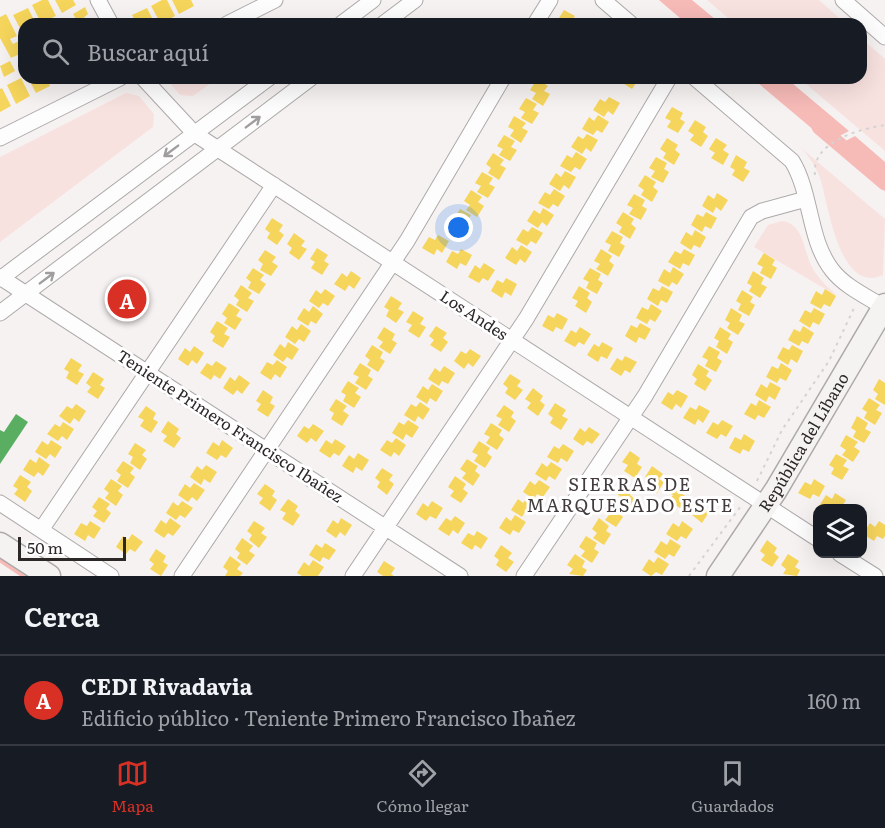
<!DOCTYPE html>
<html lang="es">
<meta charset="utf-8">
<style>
:root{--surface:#171b24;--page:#242831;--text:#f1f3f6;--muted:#9ea1a6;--line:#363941;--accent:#d93025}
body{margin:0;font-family:Literata,serif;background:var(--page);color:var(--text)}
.controls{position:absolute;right:18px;bottom:18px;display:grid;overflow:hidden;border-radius:12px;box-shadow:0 6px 24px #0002}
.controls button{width:54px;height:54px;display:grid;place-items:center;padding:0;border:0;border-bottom:2px solid var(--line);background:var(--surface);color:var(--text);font:30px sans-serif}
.scale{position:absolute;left:18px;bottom:15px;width:108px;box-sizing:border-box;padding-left:6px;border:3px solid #2c2828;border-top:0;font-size:16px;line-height:21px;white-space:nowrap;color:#2c2828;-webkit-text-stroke:4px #fff;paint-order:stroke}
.you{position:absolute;left:459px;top:228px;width:21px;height:21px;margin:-15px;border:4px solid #fff;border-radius:50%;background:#1a73e8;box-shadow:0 0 0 9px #1a73e833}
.badge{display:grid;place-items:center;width:39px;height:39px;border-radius:50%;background:var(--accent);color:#fff;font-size:20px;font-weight:700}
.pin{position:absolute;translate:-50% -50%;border:3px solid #fff;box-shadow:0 2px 6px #0006}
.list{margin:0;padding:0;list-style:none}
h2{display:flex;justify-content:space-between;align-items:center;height:78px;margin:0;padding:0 24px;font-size:26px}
h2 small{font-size:20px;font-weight:400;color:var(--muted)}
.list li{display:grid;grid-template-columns:39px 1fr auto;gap:18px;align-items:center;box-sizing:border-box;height:90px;padding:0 24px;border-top:2px solid var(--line)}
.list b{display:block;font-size:22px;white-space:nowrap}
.list p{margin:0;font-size:20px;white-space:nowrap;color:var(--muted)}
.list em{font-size:20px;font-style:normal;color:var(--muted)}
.icon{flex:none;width:33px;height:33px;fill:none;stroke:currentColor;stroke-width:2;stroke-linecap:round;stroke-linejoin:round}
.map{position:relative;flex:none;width:885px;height:576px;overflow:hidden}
.search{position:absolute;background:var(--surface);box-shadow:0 6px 24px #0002;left:18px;right:18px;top:18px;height:66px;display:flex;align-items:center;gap:15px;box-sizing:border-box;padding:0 21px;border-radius:18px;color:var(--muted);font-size:22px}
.sheet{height:168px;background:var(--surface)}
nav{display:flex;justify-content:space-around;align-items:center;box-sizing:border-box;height:84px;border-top:2px solid var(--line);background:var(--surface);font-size:16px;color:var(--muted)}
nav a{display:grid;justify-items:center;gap:3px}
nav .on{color:var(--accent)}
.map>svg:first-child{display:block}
.green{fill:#f8e2e0}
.water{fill:#f6bab7}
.homes{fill:#f6d55c}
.public{fill:#5aae61}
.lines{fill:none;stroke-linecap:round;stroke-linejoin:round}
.stream{stroke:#f6bab7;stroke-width:4.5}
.canal{stroke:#f6bab7;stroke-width:15}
.street-casing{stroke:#ada9a9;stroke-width:17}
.secondary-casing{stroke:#ada9a9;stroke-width:25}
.path{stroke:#d4d3d3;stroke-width:2;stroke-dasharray:3 4.5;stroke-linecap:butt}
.street{stroke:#fefdfd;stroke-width:15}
.secondary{stroke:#f5f2f2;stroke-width:22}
.oneway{stroke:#a09d9d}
.labels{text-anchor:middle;stroke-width:6;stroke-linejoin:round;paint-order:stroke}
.street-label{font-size:16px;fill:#2c2828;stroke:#fff}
.neighbourhood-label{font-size:18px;letter-spacing:1.5px;fill:#443c3c;stroke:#fff}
</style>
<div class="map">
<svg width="885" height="576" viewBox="0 0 885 576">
<rect width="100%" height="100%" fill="#f7f2f2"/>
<path class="green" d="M707 0H819L846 24H735Z
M861 38 885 59V151L799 78H861Z
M171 78H218L193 96 180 95 170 83Z
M126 93 139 96 154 114 153 127 0 242V157Z
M800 147 885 219 883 275C839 296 828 202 820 178 816 167 809 156 800 147Z
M782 221C805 224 803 252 813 269 820 280 829 289 839 297L754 247 768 225Z"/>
<path class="water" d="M659 0H692L721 24H687Z
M752 78H786L849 131 828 142Z
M855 136 885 162V191L834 147Z"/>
<path class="homes" d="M42 0H48L56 16 41 23 32 5Z
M55 0H73L76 5 62 13Z
M162 0H167L175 16 161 24 151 6Z
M172 0H191L194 6 179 14Z
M85 7 88 14 78 23 73 14Z
M28 8 36 24H24V52L11 58 0 38V17L6 14 17 36 10 39 13 44 21 40 20 38 24 36 13 15Z
M147 8 155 24H137L132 15Z
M564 10 575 16 571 22 575 24H562L557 21Z
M10 61 15 71 4 77 0 66Z
M21 78 30 96 16 104 7 85Z
M28 78H46L50 86 36 93Z
M624 78H639L632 89 621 82Z
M537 79 548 86 544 91 550 94 543 106 532 99 536 93 530 90Z
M2 88 11 106 0 112V89Z
M609 97 620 103 613 115 608 111 604 117 593 110 600 99 605 102Z
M526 98 537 104 533 110 539 113 532 124 521 118 525 112 519 109Z
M672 107 683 113 680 119 685 122 678 133 667 127 671 121 665 118Z
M598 115 609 122 602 133 597 130 593 135 582 129 589 117 594 121Z
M514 116 526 123 522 128 528 131 521 143 510 136 514 130 508 127Z
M695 120 706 127 703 132 708 136 701 147 690 140 694 135 688 131Z
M587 134 598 140 591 152 586 148 582 154 571 147 578 136 583 139Z
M504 135 515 141 511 147 517 150 510 161 499 155 503 149 497 146Z
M667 138 678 145 675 150 680 154 674 165 663 158 666 153 660 149Z
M716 138 727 145 723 150 729 154 723 165 711 158 715 153 709 149Z
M576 152 587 159 580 170 575 167 571 172 560 166 567 155 572 158Z
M493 153 504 160 500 165 506 168 499 180 488 173 491 168 486 164Z
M736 155 747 162 744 168 750 171 743 182 732 175 735 170 730 167Z
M656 157 667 163 664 169 669 172 663 183 651 177 655 171 649 168Z
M565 171 576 177 569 189 564 185 560 191 549 184 556 173 561 177Z
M482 172 493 178 489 184 495 187 488 198 477 192 481 186 475 183Z
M645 175 656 182 653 187 658 191 652 202 641 195 644 190 638 186Z
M554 189 565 196 558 207 553 204 549 209 538 203 545 192 550 195Z
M471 190 482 197 478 202 484 206 477 217 466 210 470 205 464 201Z
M717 193 728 200 721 211 716 207 713 213 702 206 708 195 714 199Z
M634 194 645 200 642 206 647 209 641 220 629 214 633 208 627 205Z
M543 208 554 215 547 226 542 222 538 228 527 221 534 210 540 214Z
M460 209 471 215 467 221 473 224 466 235 455 229 459 223 453 220Z
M623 212 634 219 631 224 636 228 630 239 619 232 622 227 616 223Z
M706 212 717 218 711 229 705 226 702 232 691 225 697 214 703 217Z
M272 218 283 225 279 231 284 235 277 245 267 238 270 233 265 229Z
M532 227 543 233 536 244 531 241 527 246 516 240 523 229 528 232Z
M695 230 706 237 700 248 694 245 691 250 680 243 686 232 692 236Z
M612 231 623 237 620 243 625 246 619 257 608 251 611 245 605 242Z
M294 233 305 241 301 246 307 249 299 260 289 253 292 248 287 244Z
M438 235 449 241 442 253 437 249 434 255 422 248 429 237 435 240Z
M521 245 532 252 525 263 520 259 516 265 505 258 512 247 517 251Z
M317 248 328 255 324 261 329 264 322 275 311 268 315 262 310 259Z
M461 249 472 255 466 266 460 263 457 269 446 262 452 251 458 254Z
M601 249 612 256 609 261 614 265 608 276 596 269 600 264 594 261Z
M684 249 695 255 689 266 683 263 680 269 668 262 675 251 681 254Z
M265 250 276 257 272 262 278 266 271 276 260 270 263 264 258 260Z
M764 253 775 260 772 265 777 268 771 279 760 273 763 267 757 264Z
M484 263 495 270 488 281 483 278 479 283 468 277 475 265 480 269Z
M673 267 684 274 677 285 672 282 669 287 658 281 664 269 670 273Z
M253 268 264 275 260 280 266 284 259 294 248 288 251 282 246 278Z
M590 268 601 274 598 280 603 283 597 294 586 288 589 282 583 279Z
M351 271 361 278 354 289 349 285 345 291 334 284 342 273 347 277Z
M753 271 764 278 761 284 767 287 760 298 749 291 752 286 747 283Z
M506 278 517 284 511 296 505 292 502 298 491 291 497 280 503 283Z
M241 285 252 293 248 298 254 301 247 312 236 305 239 300 234 296Z
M579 286 590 293 587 298 592 302 586 313 575 306 578 301 572 298Z
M662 286 673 292 667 303 661 300 658 306 647 299 653 288 659 291Z
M325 289 335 296 328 306 323 303 319 308 309 301 316 290 321 294Z
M825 289 836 296 830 307 824 304 821 309 810 303 816 291 822 295Z
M742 290 753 297 750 302 755 305 749 316 738 310 741 304 736 301Z
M391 296 402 303 398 309 404 312 396 323 386 316 389 310 384 307Z
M229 303 240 310 236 316 242 319 235 330 224 323 227 318 222 314Z
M651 304 662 311 655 322 650 319 647 324 636 318 642 307 648 310Z
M313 306 323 314 316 324 311 321 308 326 297 319 304 308 309 312Z
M731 308 742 315 739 321 745 324 738 335 727 328 730 323 725 320Z
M814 308 825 314 819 325 813 322 810 328 799 321 805 310 811 313Z
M413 311 424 318 420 324 426 327 419 338 408 331 412 325 406 322Z
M557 313 568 319 562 330 556 327 553 332 542 326 548 315 554 318Z
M217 321 228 328 224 334 230 337 223 348 212 341 215 336 210 332Z
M640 323 651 329 645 340 639 337 636 343 625 336 631 325 637 328Z
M301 324 311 331 304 342 299 339 295 344 285 337 292 326 297 330Z
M436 326 447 333 443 338 448 342 441 352 430 345 434 340 429 336Z
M803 326 814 333 808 344 802 341 799 346 788 340 794 329 800 332Z
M384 327 395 334 392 340 397 343 390 354 379 347 383 342 377 338Z
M580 327 591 334 584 345 579 342 575 347 564 341 571 330 576 333Z
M720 327 731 334 728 339 733 342 727 354 716 347 719 341 714 338Z
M288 342 299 349 292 360 287 357 283 362 273 355 280 344 285 348Z
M602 342 613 348 607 359 601 356 598 362 587 355 594 344 599 347Z
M372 345 383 352 380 358 385 361 378 372 367 365 370 360 365 356Z
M792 345 803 351 797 363 791 359 788 365 777 358 783 347 789 350Z
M194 346 204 353 197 364 192 360 188 366 178 359 185 348 190 352Z
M709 346 720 352 717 358 722 361 716 372 705 366 708 360 702 357Z
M470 349 481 356 473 367 468 363 464 369 454 361 461 351 466 354Z
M625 356 637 362 630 373 625 370 621 376 610 369 617 358 622 361Z
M71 358 82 365 78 371 84 374 77 385 66 378 69 372 64 369Z
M277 360 287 367 280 378 275 374 271 380 260 373 267 362 273 365Z
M216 361 227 368 220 379 214 375 211 380 200 373 207 363 212 366Z
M360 363 371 370 368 376 373 379 366 390 355 383 359 377 353 374Z
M781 363 792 370 786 381 780 378 777 383 766 377 772 366 778 369Z
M698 364 709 371 706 376 712 380 705 391 694 384 697 379 692 375Z
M444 366 455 373 448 384 442 381 439 386 428 379 435 368 440 372Z
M93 372 104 379 100 385 105 388 98 399 87 392 91 387 86 383Z
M510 374 521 381 517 386 523 390 515 400 505 393 508 388 503 384Z
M239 375 250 383 242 394 237 390 233 395 223 388 230 377 235 381Z
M879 379 885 383V405L875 399 878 394 873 390Z
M348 381 359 388 355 393 361 397 354 408 343 401 346 395 341 392Z
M770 382 781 388 775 400 769 396 766 402 755 395 761 384 767 388Z
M432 384 443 391 436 402 430 398 427 404 416 397 423 386 428 390Z
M533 388 543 396 540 401 545 405 538 416 527 408 531 403 525 399Z
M263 390 273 397 270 403 275 406 268 417 257 410 261 404 256 401Z
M677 390 688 396 681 408 676 404 672 410 661 403 668 392 673 395Z
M869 398 880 405 876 410 882 413 875 425 864 418 867 412 862 409Z
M336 399 347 406 343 411 349 415 342 426 331 419 334 413 329 410Z
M759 400 771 407 764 418 758 415 755 420 744 414 751 403 756 406Z
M420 402 430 409 423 420 418 416 415 422 404 415 411 404 416 407Z
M555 403 566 410 562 416 568 419 561 430 550 423 553 418 548 414Z
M76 404 86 411 79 422 74 418 70 424 59 416 67 406 72 409Z
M504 405 514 412 511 417 516 421 509 432 498 425 502 419 496 416Z
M699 405 710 411 703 423 698 419 695 425 683 418 690 407 696 410Z
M146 406 156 413 153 419 158 422 151 433 140 426 144 420 138 417Z
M857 416 868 423 865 429 871 432 864 443 853 437 856 431 851 428Z
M408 420 419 427 412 438 406 434 403 440 392 433 399 422 404 425Z
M722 420 733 426 726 437 721 434 717 439 706 433 713 422 718 425Z
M168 421 179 429 176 434 181 438 174 448 163 441 167 436 161 432Z
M63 422 74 429 67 440 62 436 58 441 47 434 55 424 60 427Z
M491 423 502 430 499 435 504 439 497 450 486 443 490 437 484 434Z
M313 424 324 431 316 442 311 438 307 443 297 436 304 426 309 429Z
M589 427 600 434 592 444 587 441 583 446 573 439 580 428 585 432Z
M744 434 755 441 749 452 743 449 740 454 729 448 735 437 741 440Z
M846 435 858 442 854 447 860 451 853 462 842 455 846 450 840 446Z
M396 438 406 445 399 456 394 452 391 457 380 450 387 440 392 443Z
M335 439 346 446 339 456 334 453 330 458 319 451 326 440 332 444Z
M51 440 62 447 55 458 50 454 46 459 35 452 42 441 48 445Z
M222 440 233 448 226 458 221 455 217 460 206 453 213 442 219 446Z
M479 441 490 448 487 453 492 457 485 468 474 461 478 455 472 452Z
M135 443 146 450 142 455 147 459 140 470 130 463 133 457 128 454Z
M563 444 574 451 567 462 561 458 558 463 547 457 554 446 559 449Z
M630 451 640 458 637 464 642 467 635 478 624 471 628 465 622 462Z
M358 453 369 460 362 471 356 467 353 473 342 466 349 455 354 459Z
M836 454 847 460 843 466 849 469 842 480 831 474 834 468 829 465Z
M39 457 50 465 43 476 38 472 34 477 23 470 30 459 36 463Z
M467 459 478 466 475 471 480 475 473 486 462 478 466 473 460 469Z
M123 461 134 468 130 473 135 477 128 488 117 481 121 475 116 471Z
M551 462 562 469 555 480 549 476 546 481 535 474 542 463 547 467Z
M206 465 217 472 210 483 204 479 201 485 190 477 197 466 202 470Z
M652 466 663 474 659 479 664 482 657 493 646 486 650 481 645 477Z
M382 468 393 475 389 480 394 484 387 495 377 487 380 482 375 478Z
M20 475 31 482 27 487 32 491 25 502 14 494 18 489 13 486Z
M455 476 466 484 463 489 468 493 461 503 450 496 454 491 448 487Z
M111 479 122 486 118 491 123 495 116 506 105 498 109 493 104 489Z
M814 479 825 486 819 497 813 494 810 499 798 493 805 482 811 485Z
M539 480 550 487 543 497 537 494 534 499 523 492 530 481 535 485Z
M674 481 685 488 682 494 687 497 680 508 669 501 673 495 667 492Z
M194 483 205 490 197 501 192 497 188 502 178 495 185 484 190 488Z
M623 483 633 490 630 495 635 499 628 509 617 503 621 497 616 493Z
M265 484 275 491 272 496 277 500 270 511 259 503 263 498 257 494Z
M835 493 846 500 841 508 819 506 826 495 832 499Z
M697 496 708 503 704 508 709 512 702 523 692 515 695 510 690 506Z
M99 497 110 504 106 509 111 513 104 523 93 516 97 511 92 507Z
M527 498 538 504 531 515 525 512 522 517 511 510 518 499 523 503Z
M288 499 298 506 295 511 300 515 293 526 282 519 286 513 280 510Z
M182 501 193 508 185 518 180 515 176 520 166 513 173 502 178 506Z
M432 501 443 508 436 519 430 516 426 521 416 514 423 503 428 507Z
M610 501 621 508 618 513 623 517 616 527 605 520 609 515 603 511Z
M515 515 526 522 519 533 513 530 510 535 499 528 506 517 511 521Z
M455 516 465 523 458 534 453 530 449 536 438 529 446 518 451 521Z
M170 518 181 526 173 536 168 533 164 538 154 531 161 520 166 524Z
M341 518 352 525 345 536 340 532 336 538 326 531 333 520 338 524Z
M599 518 609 526 606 531 611 534 604 545 593 538 597 533 592 529Z
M90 521 101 528 94 539 88 535 85 541 74 534 81 523 87 526Z
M254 521 265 528 261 533 267 537 259 548 249 540 252 535 247 531Z
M682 521 693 529 686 539 681 536 677 541 666 534 673 523 679 527Z
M879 521 885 525V536L883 539 877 536 874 541 863 534 870 523 875 527Z
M477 531 488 538 481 549 475 545 472 550 461 543 468 533 474 536Z
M132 534 143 542 135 552 130 549 126 554 116 547 123 536 128 540Z
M586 536 597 543 594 549 599 552 592 563 581 556 585 551 579 547Z
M242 538 253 546 249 551 255 555 247 565 237 558 240 553 235 549Z
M670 539 681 546 674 557 669 554 665 559 654 552 661 541 667 545Z
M767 540 777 548 774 553 779 557 772 567 761 560 765 555 760 551Z
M325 543 336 550 329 560 323 557 320 562 309 555 316 544 322 548Z
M501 545 512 553 508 558 514 562 506 572 496 565 499 560 494 556Z
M156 549 166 556 163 562 168 565 161 576 150 569 154 564 149 560Z
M575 554 585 561 582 567 587 570 583 576 569 574 573 569 567 565Z
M788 554 799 561 795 567 800 570 797 576 783 574 786 569 781 565Z
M230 556 241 564 237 569 243 573 240 576H225L228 571 223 567Z
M658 557 669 564 662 575 656 572 651 576 642 570 649 559 654 563Z
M313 560 324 567 318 576H302L297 573 304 562 309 566Z
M384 561 395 568 391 574 394 576H383L377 572Z"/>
<path class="public" d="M16 414 28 422 0 464V430L4 432Z"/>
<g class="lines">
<path class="stream" d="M0 560 24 576"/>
<path class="canal" d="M819 127 885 183"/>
<g class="street-casing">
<path id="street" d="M98 0 111 24
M603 0 631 24
M843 0 885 37
M227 24 275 0
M341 24 373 0
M383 24 415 0
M535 24 550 0
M143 78 195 134 818 539
M695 78 792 161C812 194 808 239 832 270 845 287 868 297 885 308
M0 138 120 78
M0 277 460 576
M0 279 269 78
M0 313 311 78
M0 503 111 576
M41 530 274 185
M840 554 875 576
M182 576 407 241 503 78
M353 576 526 319 669 78
M524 576 645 396 751 217 762 211 806 199"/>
</g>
<g class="secondary-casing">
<g id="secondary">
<path d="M0 544 49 576"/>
<path id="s1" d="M718 576 776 490 885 305"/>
</g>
</g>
<path class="path" d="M815 175C811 142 859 129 885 125
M757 481 782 430 829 361 855 306
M689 576 741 506"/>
<use href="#street" class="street"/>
<use href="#secondary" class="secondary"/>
</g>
<defs><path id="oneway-shaft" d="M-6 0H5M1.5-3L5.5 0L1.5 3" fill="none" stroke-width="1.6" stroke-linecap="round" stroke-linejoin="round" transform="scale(1.5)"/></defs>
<g class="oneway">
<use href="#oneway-shaft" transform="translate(253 122) rotate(-37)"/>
<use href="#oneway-shaft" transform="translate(171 151) rotate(143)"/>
<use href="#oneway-shaft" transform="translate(47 278) rotate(-37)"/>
</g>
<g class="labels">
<g class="street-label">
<text transform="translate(474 315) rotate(33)" y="6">Los Andes</text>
<text transform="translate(230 426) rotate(33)" y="6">Teniente Primero Francisco Ibañez</text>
<text dy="6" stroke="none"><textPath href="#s1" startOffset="159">República del Líbano</textPath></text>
</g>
<g class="neighbourhood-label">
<text x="630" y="491">SIERRAS DE<tspan x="630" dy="21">MARQUESADO ESTE</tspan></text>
</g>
</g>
</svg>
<div class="controls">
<button><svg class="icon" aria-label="layers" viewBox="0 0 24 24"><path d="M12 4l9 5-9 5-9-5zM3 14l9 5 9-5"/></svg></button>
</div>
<div class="scale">50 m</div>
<div class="you"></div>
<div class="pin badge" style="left:127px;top:299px">A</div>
<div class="search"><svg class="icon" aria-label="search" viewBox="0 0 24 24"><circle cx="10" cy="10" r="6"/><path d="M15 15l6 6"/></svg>Buscar aquí</div>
</div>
<section class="sheet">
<h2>Cerca<small></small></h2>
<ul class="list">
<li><span class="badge">A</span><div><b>CEDI Rivadavia</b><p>Edificio público · Teniente Primero Francisco Ibañez</p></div><em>160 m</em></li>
</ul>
</section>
<nav>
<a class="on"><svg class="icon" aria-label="map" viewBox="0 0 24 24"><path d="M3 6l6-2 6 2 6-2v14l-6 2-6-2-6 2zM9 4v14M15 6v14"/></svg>Mapa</a>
<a><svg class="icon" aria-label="directions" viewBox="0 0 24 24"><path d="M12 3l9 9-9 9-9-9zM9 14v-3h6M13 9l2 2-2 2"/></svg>Cómo llegar</a>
<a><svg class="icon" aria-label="saved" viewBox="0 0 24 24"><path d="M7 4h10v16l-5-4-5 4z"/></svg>Guardados</a>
</nav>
